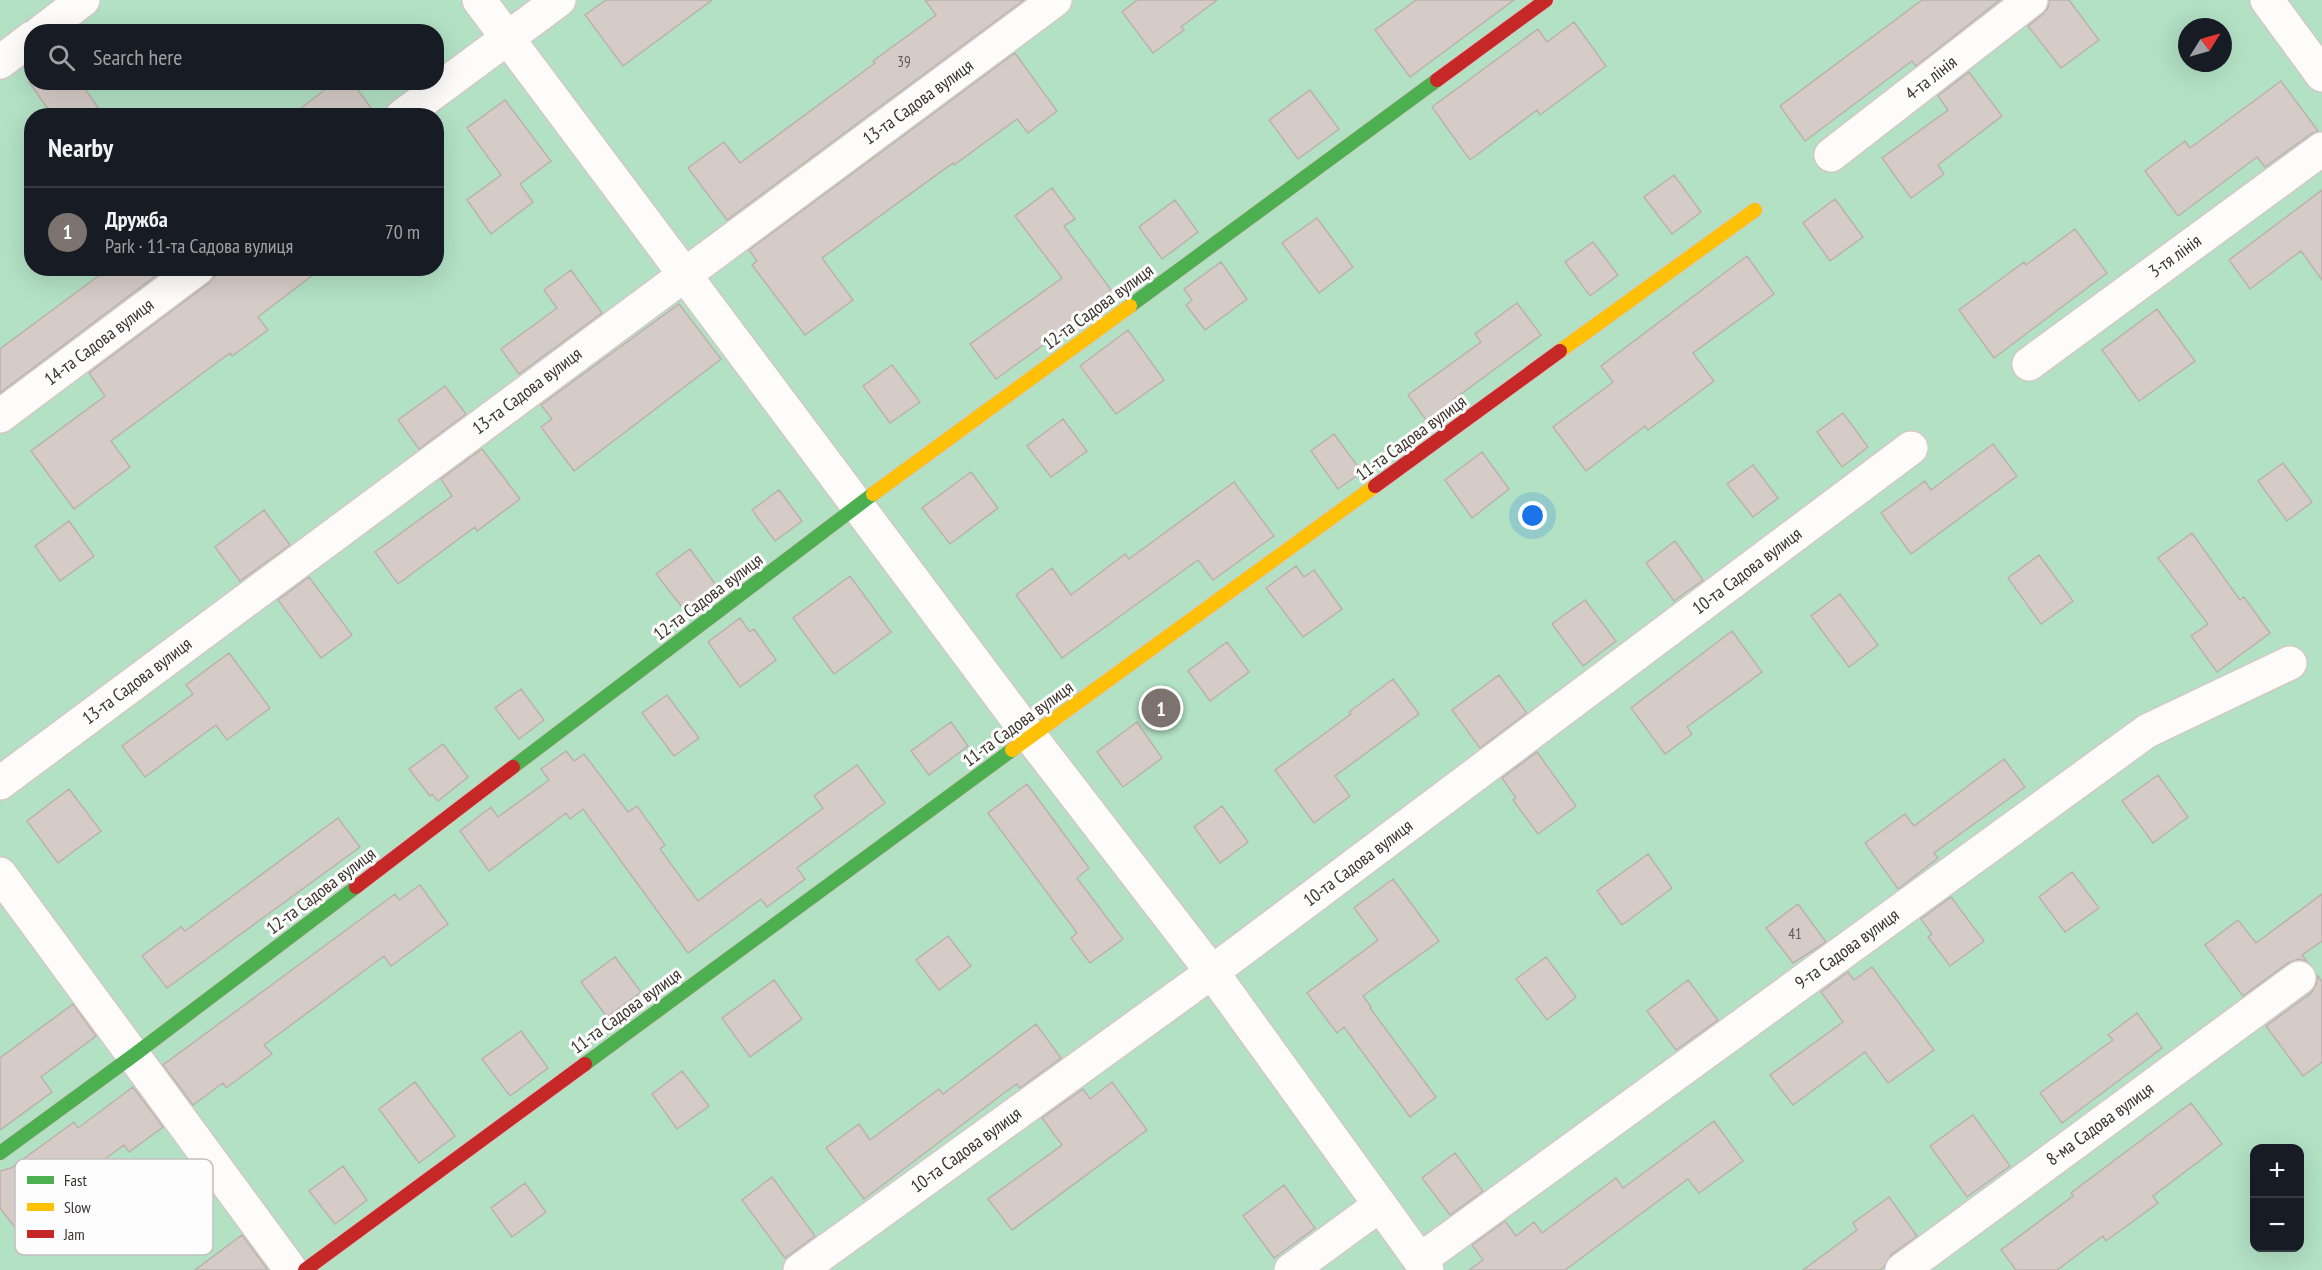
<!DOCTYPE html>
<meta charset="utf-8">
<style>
:root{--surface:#171b24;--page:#242831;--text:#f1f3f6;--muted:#9ea1a6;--line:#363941;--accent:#7c736e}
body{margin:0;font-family:"PT Sans Narrow",sans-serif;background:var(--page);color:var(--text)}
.controls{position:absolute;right:18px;bottom:18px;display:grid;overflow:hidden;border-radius:12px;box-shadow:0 6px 24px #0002}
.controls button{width:54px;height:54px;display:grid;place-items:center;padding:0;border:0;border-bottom:2px solid var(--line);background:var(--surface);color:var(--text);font:30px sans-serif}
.compass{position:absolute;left:2178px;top:18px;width:54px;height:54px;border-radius:50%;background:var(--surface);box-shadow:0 6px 24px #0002;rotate:53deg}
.you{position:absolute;left:1533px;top:516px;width:21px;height:21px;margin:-15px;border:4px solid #fff;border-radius:50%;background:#1a73e8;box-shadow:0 0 0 9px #1a73e833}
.badge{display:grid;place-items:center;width:39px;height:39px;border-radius:50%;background:var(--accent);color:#fff;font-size:20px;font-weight:700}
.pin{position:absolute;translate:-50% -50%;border:3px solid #fff;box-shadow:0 2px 6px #0006}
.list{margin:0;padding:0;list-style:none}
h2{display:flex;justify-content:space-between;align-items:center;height:78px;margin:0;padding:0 24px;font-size:26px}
h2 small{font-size:20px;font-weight:400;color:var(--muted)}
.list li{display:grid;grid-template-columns:39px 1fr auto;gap:18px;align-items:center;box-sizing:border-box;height:90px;padding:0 24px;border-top:2px solid var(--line)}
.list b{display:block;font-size:22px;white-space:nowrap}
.list p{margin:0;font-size:20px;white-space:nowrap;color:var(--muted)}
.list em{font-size:20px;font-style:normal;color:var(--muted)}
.icon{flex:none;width:33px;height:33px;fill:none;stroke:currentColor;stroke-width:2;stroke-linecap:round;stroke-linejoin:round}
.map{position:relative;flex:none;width:2322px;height:1270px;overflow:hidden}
.search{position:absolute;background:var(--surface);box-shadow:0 6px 24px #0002;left:24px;top:24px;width:420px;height:66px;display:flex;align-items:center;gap:15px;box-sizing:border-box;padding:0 21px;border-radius:24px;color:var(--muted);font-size:22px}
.panel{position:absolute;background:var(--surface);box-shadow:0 6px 24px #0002;left:24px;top:108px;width:420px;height:168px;border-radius:24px}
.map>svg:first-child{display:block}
.green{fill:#b2e1c4;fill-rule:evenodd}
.building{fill:#d5cbc7;stroke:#bcb2ad;stroke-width:1.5}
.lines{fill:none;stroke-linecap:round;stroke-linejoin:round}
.street-casing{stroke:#d2c9c4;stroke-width:36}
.fast-casing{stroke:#d2c9c4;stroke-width:16}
.slow-casing{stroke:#d2c9c4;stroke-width:16}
.jam-casing{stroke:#d2c9c4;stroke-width:16}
.street{stroke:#fefcfb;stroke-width:33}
.fast{stroke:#4caf50;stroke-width:14}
.slow{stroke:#ffc107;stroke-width:14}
.jam{stroke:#c62828;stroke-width:14}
.labels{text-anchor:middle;stroke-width:6;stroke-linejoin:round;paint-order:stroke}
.number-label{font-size:15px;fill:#615854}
.street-label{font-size:18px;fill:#3a322d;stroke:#fdfdfd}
.key{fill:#fdfdfd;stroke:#c2c0bf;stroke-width:1.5}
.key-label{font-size:16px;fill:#3a322d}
</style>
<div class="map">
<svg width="2322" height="1270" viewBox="0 0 2322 1270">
<rect width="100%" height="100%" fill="#f8ede7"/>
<path class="green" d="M0 0H2322V1270H0ZM2187 27H2223V63H2187ZM32 32H436V82H32ZM32 116H436V268H32ZM2254 1148H2300V1248H2254Z"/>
<path class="building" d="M606 0H712L623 66 585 15Z
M925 0H1024L727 220 688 168 724 142 740 163 875 63 873 61 936 15Z
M1137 0H1217L1181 27 1184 30 1153 53 1122 12Z
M1416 0H1514L1410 77 1375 30Z
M1922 0H2000L1916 66 1912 61 1805 141 1780 106Z
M2049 0H2069L2099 40 2061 68 2028 26 2043 14 2048 8Z
M1574 22 1606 66 1540 115 1537 110 1470 160 1432 107 1538 29 1547 42Z
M1015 53 1057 111 1028 133 1017 119 954 165 953 163 822 258 853 300 805 335 752 265 757 261 749 250Z
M1969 72 2002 116 1938 165 1944 174 1911 198 1882 158 1948 110 1938 96Z
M2281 81 2318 131 2311 134 2265 167 2257 157 2178 216 2145 171 2185 141 2190 148Z
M29 82H80L104 116H53Z
M335 82H352L377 116H291Z
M1310 90 1339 129 1298 159 1269 120Z
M505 100 551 161 520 184 533 202 491 234 467 200 501 175 467 128Z
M1674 175 1701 212 1672 234 1644 197Z
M1052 188 1075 219 1064 226 1114 294 996 379 970 344 1062 278 1015 216Z
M2322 190V280L2301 251 2250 289 2229 260Z
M1835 199 1863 237 1830 261 1803 223Z
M1175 200 1198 232 1162 259 1139 227Z
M1317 218 1353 267 1319 293 1282 243Z
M2075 229 2107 273 1994 358 1959 310 2024 262 2026 265Z
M1593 242 1618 275 1590 296 1565 262Z
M1747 256 1774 294 1693 353 1714 381 1648 430 1645 426 1586 471 1553 427 1613 382 1601 366Z
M1221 262 1247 299 1205 330 1186 305 1192 300 1184 289Z
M109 268H166L0 393V349Z
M216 268H322L258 317 268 330 232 356 230 353 111 441 130 467 74 509 31 451 105 396 89 373 209 283 215 276Z
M571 270 602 313 519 374 501 349 557 308 544 290Z
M1517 303 1541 335 1453 400 1456 404 1429 424 1408 395 1481 342 1475 334Z
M679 304 721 359 574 471 541 427 552 419 541 405Z
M2157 309 2195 361 2139 401 2102 350Z
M1128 330 1164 380 1116 414 1080 366Z
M892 365 920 402 890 423 863 386Z
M445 386 466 414 419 449 398 420Z
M1843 413 1868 447 1842 467 1817 432Z
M1063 419 1087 451 1051 477 1027 446Z
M1334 434 1362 472 1338 489 1311 451Z
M1993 444 2017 476 1911 554 1881 513 1925 481 1931 490Z
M482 449 520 499 477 531 475 527 398 584 375 552 452 496 441 479Z
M1482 452 1509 489 1472 518 1445 480Z
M2283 463 2312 502 2287 521 2258 481Z
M1753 465 1778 498 1753 517 1727 484Z
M971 472 998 508 950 544 922 508Z
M1234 482 1274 536 1213 580 1198 560 1062 658 1016 595 1052 568 1071 595 1125 554 1129 559Z
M779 490 802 521 775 541 752 510Z
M264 510 290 545 240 581 215 547Z
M69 521 94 556 60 581 35 546Z
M2192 533 2240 600 2244 597 2270 633 2217 672 2191 636 2208 624 2158 558Z
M1675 541 1703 580 1674 601 1646 563Z
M690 549 718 588 686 612 656 574Z
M2039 555 2073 601 2041 624 2008 578Z
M1296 566 1304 577 1314 570 1342 609 1303 637 1266 588Z
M850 576 891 632 834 674 793 618Z
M309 577 352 635 321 658 278 600Z
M1840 594 1878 645 1849 667 1811 616Z
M1585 600 1616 641 1583 666 1552 624Z
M740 618 750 632 754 629 776 660 740 687 708 642Z
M1732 631 1762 672 1687 727 1692 734 1665 754 1631 708Z
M1227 642 1249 672 1210 701 1188 671Z
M229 653 270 708 227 740 216 725 145 777 122 746 193 694 186 685Z
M1499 675 1527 713 1480 748 1452 710Z
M1393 679 1419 714 1335 776 1350 796 1314 823 1275 770 1351 714 1349 712Z
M521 689 544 720 519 739 495 708Z
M667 695 699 738 674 756 642 713Z
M951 722 968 746 929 775 911 751Z
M1137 722 1162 758 1123 787 1097 752Z
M443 744 468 777 438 801 432 794 430 796 409 769Z
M566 751 574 761 584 754 628 812 637 806 665 845 660 849 698 901 823 808 814 796 857 765 885 803 797 868 805 879 767 907 761 899 688 953 583 809 570 819 566 813 489 871 460 831 491 807 498 817 549 780 541 769Z
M1537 752 1576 806 1538 834 1513 800 1516 798 1502 778Z
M2004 759 2025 787 1934 853 1938 858 1898 889 1865 843 1905 814 1914 826Z
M2158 775 2188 817 2153 843 2122 801Z
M1027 784 1089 868 1077 878 1123 939 1090 963 1071 938 1077 933 988 813Z
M69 789 101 831 58 863 27 821Z
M1222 806 1248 842 1220 863 1194 827Z
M338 818 360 847 167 988 142 956 181 927 185 931Z
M1648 854 1672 888 1622 925 1597 891Z
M2072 872 2099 908 2065 932 2039 897Z
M1393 879 1439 941 1363 996 1371 1007 1370 1008 1436 1097 1410 1117 1344 1027 1337 1033 1307 993 1378 940 1354 908Z
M420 885 448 924 391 966 384 956 264 1045 272 1054 226 1088 223 1083 193 1105 163 1065 395 894 399 900Z
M2322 894V941L2302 955 2307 961 2298 959 2288 963 2243 996 2205 945 2238 920 2256 943Z
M1951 897 1984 941 1950 966 1928 937 1932 934 1921 919Z
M1798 904 1826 942 1793 963 1766 928Z
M948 936 971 966 939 990 916 960Z
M615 957 641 992 607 1017 581 982Z
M1546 957 1576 997 1547 1020 1516 979Z
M1872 967 1934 1050 1888 1083 1865 1052 1793 1105 1770 1075 1843 1022 1821 992 1848 972 1854 980Z
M2318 976 2322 982V1062L2303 1076 2266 1026 2311 993 2316 985Z
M774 980 802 1019 750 1057 722 1018Z
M1688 980 1718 1020 1676 1050 1647 1011Z
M73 1004 96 1036 41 1077 52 1092 0 1130V1058Z
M2137 1013 2162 1048 2062 1123 2040 1093 2113 1040 2108 1035Z
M1036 1024 1061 1058 1020 1088 1017 1084 1004 1093 864 1199 826 1148 859 1124 870 1140 939 1089 943 1094Z
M521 1031 548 1068 510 1096 482 1059Z
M682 1071 709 1106 677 1129 652 1094Z
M415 1082 455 1136 419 1163 379 1109Z
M1112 1082 1147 1130 1012 1230 988 1199 1062 1145 1042 1118 1083 1089 1090 1099Z
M133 1087 163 1127 129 1152 124 1145 14 1226 0 1208V1171L11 1168 74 1122 78 1128Z
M2191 1103 2222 1144 2153 1196 2158 1203 2106 1241 2103 1236 2057 1270H2016L2001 1250 2073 1196 2071 1193Z
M1973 1115 2010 1166 1967 1197 1930 1146Z
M1714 1121 1743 1161 1699 1193 1688 1179 1565 1270H1469L1483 1260 1472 1245 1505 1221 1516 1236 1534 1222 1542 1233 1616 1178 1623 1188Z
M1455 1153 1483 1191 1450 1215 1422 1178Z
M343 1166 367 1200 335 1224 309 1191Z
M772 1177 815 1236 785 1258 742 1200Z
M525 1183 546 1212 512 1237 491 1208Z
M1284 1185 1315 1228 1274 1258 1243 1216Z
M1889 1197 1917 1236 1891 1255 1884 1267 1880 1270H1803L1857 1230 1853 1223Z
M242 1235 268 1270H195Z"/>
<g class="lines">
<g class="street-casing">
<path id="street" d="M479 0 1030 736 1212 972 1427 1270
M2267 0 2322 75
M41 32 83 0
M0 62 32 38
M402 116 559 0
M1831 155 2031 0
M2029 364 2322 149
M0 416 198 268
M0 783 1055 0
M0 874 291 1270
M1420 1260 2147 731 2290 663
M800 1270 1212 972 1911 448
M1291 1270 1380 1205
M1902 1270 2299 978"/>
</g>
<g class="fast-casing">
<path id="fast" d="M1130 306 1437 80
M513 767 873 494
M585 1064 1012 750
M0 1153 134 1055 356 887"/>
</g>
<g class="slow-casing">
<path id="slow" d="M1560 351 1755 210
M873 494 1130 306
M1012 750 1375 486"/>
</g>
<g class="jam-casing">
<path id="jam" d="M1437 80 1546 0
M1375 486 1560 351
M356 887 513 767
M305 1270 585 1064"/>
</g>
<use href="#street" class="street"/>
<use href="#fast" class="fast"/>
<use href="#slow" class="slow"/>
<use href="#jam" class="jam"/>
</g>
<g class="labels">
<g class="number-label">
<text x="904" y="67">39</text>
<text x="1795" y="939">41</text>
</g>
<g class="street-label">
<text transform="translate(1931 78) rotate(-38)" y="6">4-та лінія</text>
<text transform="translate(918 102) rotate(-36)" y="6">13-та Садова вулиця</text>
<text transform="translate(2175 256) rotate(-36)" y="6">3-тя лінія</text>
<text transform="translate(1098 307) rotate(-36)" y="6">12-та Садова вулиця</text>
<text transform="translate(99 342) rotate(-37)" y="6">14-та Садова вулиця</text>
<text transform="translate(527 391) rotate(-37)" y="6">13-та Садова вулиця</text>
<text transform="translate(1411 438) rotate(-36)" y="6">11-та Садова вулиця</text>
<text transform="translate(1747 571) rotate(-37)" y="6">10-та Садова вулиця</text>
<text transform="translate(708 597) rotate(-37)" y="6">12-та Садова вулиця</text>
<text transform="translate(137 681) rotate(-37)" y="6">13-та Садова вулиця</text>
<text transform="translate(1018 724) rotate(-36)" y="6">11-та Садова вулиця</text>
<text transform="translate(1358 863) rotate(-37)" y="6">10-та Садова вулиця</text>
<text transform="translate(321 891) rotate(-37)" y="6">12-та Садова вулиця</text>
<text transform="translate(1847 949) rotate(-36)" y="6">9-та Садова вулиця</text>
<text transform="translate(626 1011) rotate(-36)" y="6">11-та Садова вулиця</text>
<text transform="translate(2100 1124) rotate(-36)" y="6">8-ма Садова вулиця</text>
<text transform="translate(966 1150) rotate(-36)" y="6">10-та Садова вулиця</text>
</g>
</g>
<rect x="15" y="1159" width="198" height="96" rx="9" class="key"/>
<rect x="27" y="1176" width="27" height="8" fill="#4caf50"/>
<rect x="27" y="1203" width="27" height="8" fill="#ffc107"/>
<rect x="27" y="1230" width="27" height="8" fill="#c62828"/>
<g class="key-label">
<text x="64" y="1186">Fast</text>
<text x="64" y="1213">Slow</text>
<text x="64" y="1240">Jam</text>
</g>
</svg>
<div class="controls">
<button>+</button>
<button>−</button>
</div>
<svg class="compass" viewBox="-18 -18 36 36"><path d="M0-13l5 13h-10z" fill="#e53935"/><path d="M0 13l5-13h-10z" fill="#9ea1a6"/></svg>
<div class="you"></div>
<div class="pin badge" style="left:1161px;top:708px">1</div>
<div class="search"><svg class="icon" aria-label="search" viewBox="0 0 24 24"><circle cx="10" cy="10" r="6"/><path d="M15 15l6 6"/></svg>Search here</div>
<section class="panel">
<h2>Nearby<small></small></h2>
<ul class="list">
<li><span class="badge">1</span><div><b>Дружба</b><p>Park · 11-та Садова вулиця</p></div><em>70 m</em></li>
</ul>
</section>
</div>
